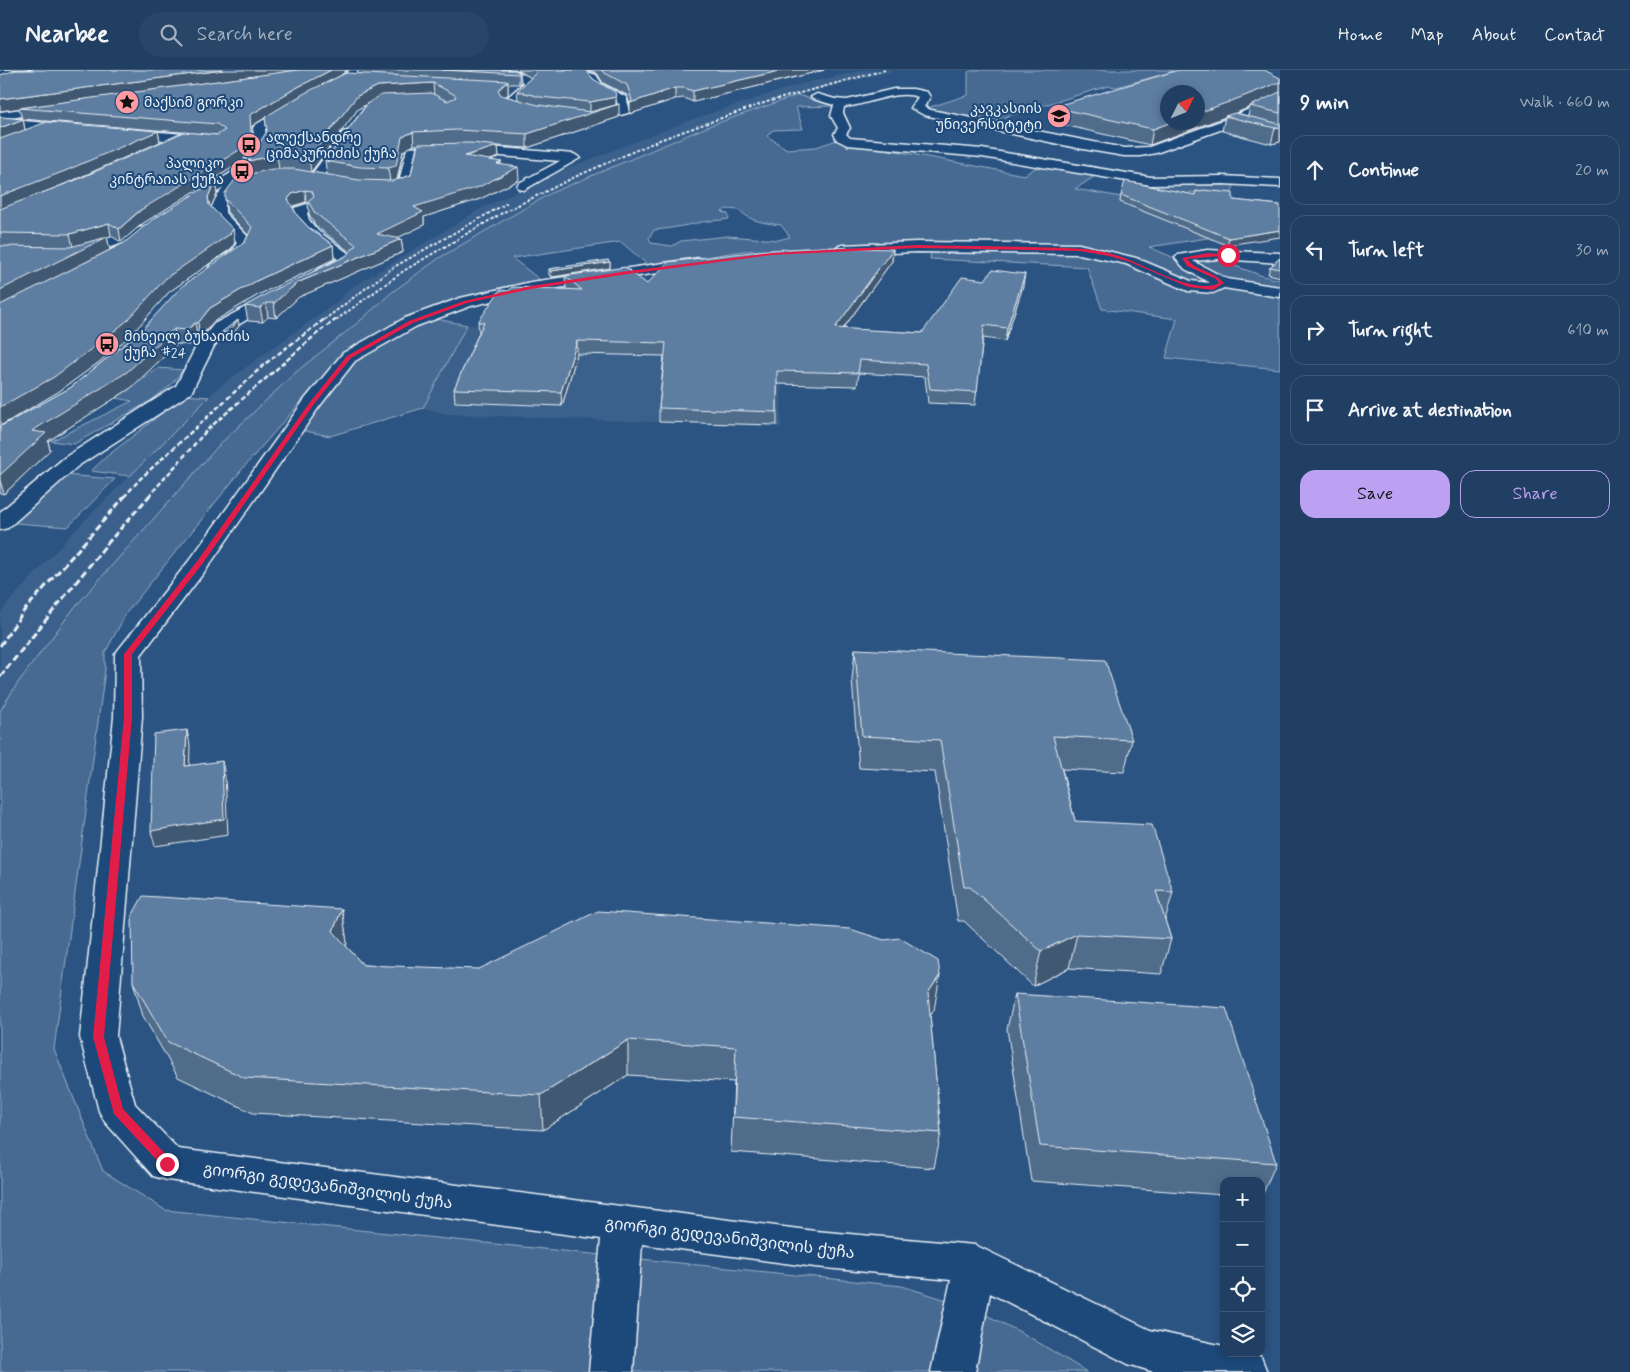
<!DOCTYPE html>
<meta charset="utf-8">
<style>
:root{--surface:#203f62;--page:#284668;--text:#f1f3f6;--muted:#a2afbe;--line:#3d5877;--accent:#bca0f2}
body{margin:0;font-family:Mynerve,"Noto Sans Georgian",sans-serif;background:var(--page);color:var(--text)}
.controls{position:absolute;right:15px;bottom:15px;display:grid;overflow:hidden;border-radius:10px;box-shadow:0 2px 8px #0003}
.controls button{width:45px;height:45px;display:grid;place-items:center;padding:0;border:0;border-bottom:1px solid var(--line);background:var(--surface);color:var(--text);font:25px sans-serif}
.compass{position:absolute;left:1160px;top:15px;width:45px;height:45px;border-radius:50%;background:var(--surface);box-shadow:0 2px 8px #0003;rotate:47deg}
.stop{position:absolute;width:15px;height:15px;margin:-11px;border:4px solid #e11d48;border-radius:50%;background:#fff}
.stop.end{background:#e11d48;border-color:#fff;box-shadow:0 1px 5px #0008}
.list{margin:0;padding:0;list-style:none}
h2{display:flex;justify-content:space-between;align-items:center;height:65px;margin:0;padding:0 20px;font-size:21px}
h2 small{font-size:16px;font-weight:400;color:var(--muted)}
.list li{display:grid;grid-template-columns:32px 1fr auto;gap:15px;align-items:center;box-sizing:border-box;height:70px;margin:0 10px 10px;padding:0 10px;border:1px solid var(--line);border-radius:15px}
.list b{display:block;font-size:19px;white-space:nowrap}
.list em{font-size:16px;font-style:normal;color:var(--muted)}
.actions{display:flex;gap:10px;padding:15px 20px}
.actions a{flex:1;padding:11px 0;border:1px solid var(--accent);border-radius:15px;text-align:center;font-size:18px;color:var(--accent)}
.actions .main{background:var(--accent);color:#111}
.icon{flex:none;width:28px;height:28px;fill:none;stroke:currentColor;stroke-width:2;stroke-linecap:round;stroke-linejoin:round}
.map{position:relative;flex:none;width:1280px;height:1302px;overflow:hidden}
header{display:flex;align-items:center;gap:30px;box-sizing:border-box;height:70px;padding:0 25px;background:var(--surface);border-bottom:1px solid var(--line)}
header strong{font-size:24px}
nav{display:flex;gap:28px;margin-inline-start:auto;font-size:18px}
.search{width:350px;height:45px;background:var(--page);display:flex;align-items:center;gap:12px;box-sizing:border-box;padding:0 18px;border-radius:28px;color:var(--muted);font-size:19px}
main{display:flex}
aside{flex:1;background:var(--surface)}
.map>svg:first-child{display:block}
.built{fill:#3a608b}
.green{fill:#476b93;stroke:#98aec6;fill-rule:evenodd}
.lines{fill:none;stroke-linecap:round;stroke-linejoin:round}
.street-casing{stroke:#e8f1f8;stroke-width:3}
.secondary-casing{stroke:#e8f1f8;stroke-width:3}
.street{fill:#1f4a7a;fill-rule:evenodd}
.secondary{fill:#1f4a7a;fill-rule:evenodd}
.rail-far2{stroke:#e8f1f8;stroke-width:2;stroke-dasharray:3 2;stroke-linecap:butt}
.rail-far1{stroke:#e8f1f8;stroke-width:2.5;stroke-dasharray:5 2.5;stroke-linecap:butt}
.rail{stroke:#e8f1f8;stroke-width:3;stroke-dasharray:7 3;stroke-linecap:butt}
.wall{fill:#506c8a;stroke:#e8f1f8;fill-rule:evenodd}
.shaded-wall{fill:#415871;stroke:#e8f1f8}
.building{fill:#5d7da1;stroke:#e8f1f8}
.route{fill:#e11d48}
.labels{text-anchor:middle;stroke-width:4;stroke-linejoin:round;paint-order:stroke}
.far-poi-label{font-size:14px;fill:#e8f1f8;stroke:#1f4a7a;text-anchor:start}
.street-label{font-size:16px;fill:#e8f1f8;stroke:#1f4a7a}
</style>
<header>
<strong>Nearbee</strong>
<div class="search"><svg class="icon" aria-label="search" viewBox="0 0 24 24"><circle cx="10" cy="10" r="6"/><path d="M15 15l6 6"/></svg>Search here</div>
<nav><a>Home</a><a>Map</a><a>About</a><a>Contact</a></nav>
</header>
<main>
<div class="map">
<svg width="1280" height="1302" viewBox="0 0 1280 1302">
<rect width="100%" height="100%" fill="#2b5482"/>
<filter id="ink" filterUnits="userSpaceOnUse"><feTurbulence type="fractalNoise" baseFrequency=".02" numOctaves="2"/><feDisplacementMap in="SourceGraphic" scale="10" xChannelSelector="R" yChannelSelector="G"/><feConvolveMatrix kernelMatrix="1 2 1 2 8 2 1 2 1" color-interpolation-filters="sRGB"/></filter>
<g filter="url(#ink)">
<path class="built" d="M864 0H896L798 25 709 56 551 123 439 188 391 223 361 250 296 302 220 374 74 538 17 614 0 641V544L8 533 76 459 220 316 342 228 346 221 482 138 558 102 690 50 801 14Z
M467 255 693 259 782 294 781 357 447 344 423 338Z"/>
<path class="green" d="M975 0H1165L1174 1 1117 17 1108 16 985 53 921 40 968 25V2Z
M798 25 817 31 832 30 835 36 796 37 803 59 773 60 767 66 787 79 816 77 837 70 1024 105 1040 95 1097 105 1075 119 1122 127 1142 112H1235L1231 125 1190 122 1186 135 1214 167 1149 177 1179 190 1207 186 1263 206 1280 210V299L1166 288 1177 249 1102 239 1087 197 930 189 933 172 743 181 649 196 621 172 512 188 543 212 397 253 334 294 244 397 127 542 105 583V600L54 979 103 1101 165 1140 902 1216 972 1238 1026 1265 1087 1302H0V641L17 614 74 538 220 374 296 302 361 250 391 223 439 188 551 123 709 56ZM726 139 739 140C751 152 765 153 781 155L790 167 778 170 728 166 681 171 672 176 651 173 649 168 654 160C669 159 683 156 697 153 708 150 719 151 729 149L728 144 722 142Z
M431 248 467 255 423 338 330 366 300 360 361 284Z
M159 298 183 300 171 315 152 330 74 374 51 371 132 331 116 328Z
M185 325 209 327 130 406 91 401 106 387Z
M64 405 115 409 68 457 15 453Z"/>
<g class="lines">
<g class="street-casing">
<path id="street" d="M502 0H515L535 10 536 12 535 14 514 33 537 40 539 42 537 44 533 45 502 36 500 34 502 32 524 13Z
M566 0H581L596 5 602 14 626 27 630 41 628 43 590 53 579 50 577 48 579 46 590 45 618 39 617 31 594 18 588 9Z
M894 19H913L927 22 930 27 924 37 931 40 1124 78 1149 77 1226 49 1280 26V33L1234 55 1156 83 1140 86H1124L1077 78 924 45 911 38 918 27C896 19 868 35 844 37L843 43 850 58 846 64 850 68 982 79 1151 107 1223 106 1280 109V117L1223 114 1151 115 982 87 847 75 837 70 834 64 838 58 831 46 834 35 813 29 811 27 817 24 835 29 847 30Z
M0 49 71 55 77 59 71 63 0 57Z
M121 59 210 66 216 70 210 74 117 66 115 63 117 60Z
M347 61 353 65 321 111 285 110 278 106 285 102 312 104 343 62Z
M466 75 574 84 580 88 524 120 519 119 517 116 519 113 560 91 466 83 417 85 410 117C400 122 378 127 370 118 377 110 389 116 399 112L407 78Z
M248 92 255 96 253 99 189 140H179L177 137Z
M307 134 312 135 314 138 307 143 309 150 318 161 356 189C348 200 328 212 314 208L312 205 314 202 338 189C319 175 300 166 292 141L294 138Z
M148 155 153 156 155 159 153 162 84 187 0 188V178L82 177Z
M917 172 1079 174 1136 188 1191 211 1210 213 1185 199 1175 188 1178 185 1207 180 1280 183V193L1219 189 1193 191 1227 209 1280 217V227L1224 218 1213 223 1188 221 1126 194 1079 184 917 182 842 185 837 183 834 180 837 177 842 175Z
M699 188 705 190 707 193 705 196 531 222 471 236 417 256 355 291 319 337 208 497 141 585 142 647 116 967 135 1034 178 1079 815 1161 975 1175 1150 1260 1224 1276V1283H1251L1261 1287 1267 1302H1154L1128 1294 990 1223 975 1302H931L951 1210 815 1197 642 1174 633 1302H589L601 1169 167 1110 153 1106 105 1052 99 1041 80 967 114 647 115 584 119 579 192 487 305 329 343 283 405 248 460 228 531 212Z
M279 219 285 221 287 224 285 227 226 262 214 276 191 323 78 396 8 458 0 460V442L64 388 176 316 197 275 214 254Z"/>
</g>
<g class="secondary-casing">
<path id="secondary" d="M0 0H32L33 2 28 5 0 6Z
M350 0H361L349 12 306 34 265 59 267 74 255 96 225 135V143L252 171 246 184 223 200H211L209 197 211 194 234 179 237 172 213 147C202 130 251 94 255 74 256 70 253 62 253 58L255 55 298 30 341 8Z
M58 34 62 35 64 37 62 39 0 50V42Z"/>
</g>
<use href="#street" class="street"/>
<use href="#secondary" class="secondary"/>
<path class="rail-far2" d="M324 250 394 197 507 133
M336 250 405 200 504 142 577 106 662 69 767 32 885 0"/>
<path class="rail-far1" d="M124 427 140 409 266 293 326 248
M148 427 207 360 320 261 338 248"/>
<path class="rail" d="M0 576 23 542 126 425
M0 607 106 475 150 425"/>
</g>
<path class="wall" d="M347 0 341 5 358 4 357 0H515L520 3 521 13 519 14H508V24L505 26 518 30 517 21 531 8 518 0H586L593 9 616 27V35L619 47 527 78 498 76 499 87 491 90 503 95 519 110 480 129 424 147V155L397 168 401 169 403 182 299 227 276 248 268 247 263 252 248 251 245 236 346 186 350 182 316 156 309 144 308 133 306 132 293 136V137L297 145 308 157 333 175 334 189 258 225 213 252 200 268H198L190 275 177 274 131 318 48 371 50 380 4 424 0 423V47L23 49 25 60 158 61 160 72 67 113 217 65 22 49 19 38 0 41V5ZM366 35 325 91 327 105 311 102 358 39ZM265 48 267 61 250 104 225 129 227 142 248 165 245 172 142 260 70 318 3 355 0 356 58 322 98 293 131 265 169 222 232 178 235 172 233 159 211 137 217 124 215 111 124 173 110 180 107 167 111 166 121 172 142 154 243 91 253 74 252 56ZM414 75H417L411 105 398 109 403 81Z
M587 0H824L693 32 684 28 675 29 630 44V35L627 25 603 13 597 3Z
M1215 1 1280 8V72L1271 74 1222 61 1225 47 1150 75 1051 52 1053 37ZM1250 37 1248 46 1236 43Z
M1196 121 1233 130 1280 135 1227 175 1120 132 1121 125H1195Z
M893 179 892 191 843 259 922 263 1023 216 1005 271 983 268 975 335 928 333 925 307 859 303 857 316 777 314V355L659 352V338L664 286 577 284 562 336 455 332 454 319 479 263 478 252 509 221 567 220 566 218 565 206 647 214Z
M1280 188V207L1268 204 1270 197Z
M610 192V198L552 207 549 205V199Z
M239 256 229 269H223L222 262Z
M855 579 1132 670 1124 702 1062 699 1075 751 1173 822 1165 850 1171 869 1161 904 1069 898 1033 916 964 851H958L935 702 859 698 852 610Z
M342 839 347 873 346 876 363 895 934 940 930 946 941 1063 934 1098 731 1082 734 1012 628 1005 543 1060 253 1043 178 1007 143 946 133 912Z
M1015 924 1276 1093 1261 1128V1111H1224V1125L1031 1111 1007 959Z"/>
<path class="shaded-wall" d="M223 0H300L0 41V29Z
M331 0H347L340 6 297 28 252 56 253 74 243 91 142 154 121 172 119 159 250 45 296 18Z
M783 0H824L693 32V21Z
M520 3 521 13 519 14V4Z
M508 11V24L499 33 498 20Z
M1280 12V24L1250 36V37L1227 47 1225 46V47L1150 75 1153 59 1172 52H1198V43Z
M433 13 434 25 379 28 358 39 311 102 309 88 357 26 378 16Z
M675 18V29L630 44V33Z
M616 27V35L619 34V47L527 78V64L590 43V32Z
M23 49 25 60 0 70V58Z
M1280 57V72L1271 74 1275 58Z
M158 61 160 72 67 113 0 140V126Z
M413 62 414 75 403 81 397 110 390 112 388 98 402 67Z
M498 76 499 87 466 98 465 86Z
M277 85 279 99 250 106 248 91Z
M518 97 519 110 480 129 424 147V155L379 177 377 164 414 137Z
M215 111 217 124 210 139 208 127Z
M305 120 306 132 293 136 290 142 288 129 292 124Z
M109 153 111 166 107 167 110 180 0 236V220L73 177 70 164Z
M233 159 235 172 232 178 169 222 131 265 98 293 58 322 0 356V337L166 208Z
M1280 160V167L1227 175 1229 168Z
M401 169 403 182 299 227 276 248 274 233 297 213Z
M333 175 334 189 258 225 213 252 200 268 198 253 210 238 256 211Z
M893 179 892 191 834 271 835 258Z
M610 192V198L552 207 551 201Z
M1025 204 1023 216 1005 271 1007 258Z
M266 233 268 247 263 252 260 238Z
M238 250 239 256 229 269 228 263Z
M195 253 198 268 190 275 187 260Z
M174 259 177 274 131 318 48 371 50 380 4 424 0 410V405L32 361Z
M577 271V284L562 336 561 322Z
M187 660 190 675 189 712 185 696Z
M222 691 225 706 228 765 155 776 151 761Z
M342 839 347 873 339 896 333 861Z
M1077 864 1069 898 1033 916 1041 881Z
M940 905 934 940 922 957 928 923Z
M628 970V1005L543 1060 541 1025Z"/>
<path class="building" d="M16 0H223L0 29V5Z
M298 0H331L296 18 250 45 251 62 241 79 139 141 119 159 109 153 70 164 0 163V139L76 110 184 62 217 65 225 60 217 54 19 38Z
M442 0H515L520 3 519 4Z
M535 0H586L593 9 615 22 616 27 590 32 540 27 517 21 537 2Z
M601 0H783L693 21 684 18H675L630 33 632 30 627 15 603 2Z
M1179 0H1209L1215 1 1218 0H1264L1280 8V12L1229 32 1198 43V22H1168V52H1172L1153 59 1053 37Z
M346 3 508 11 498 20 501 25 538 35 590 42 619 34 527 64 457 60 413 62 402 67 396 96 388 98 360 97 325 91 368 33 381 25 431 23 447 31 456 27 455 25 433 13 378 16 357 26 309 88 277 85 248 91 267 61 265 47 305 23Z
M1280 22V43L1250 36Z
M1235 43 1280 54V57L1275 58 1225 46Z
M0 47 23 49 0 58Z
M47 52 158 61 65 101 0 126V69Z
M471 73 498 76 465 86 502 92 497 94 518 97 479 117 414 137 423 142 377 164 401 169 297 213 274 233H266L260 238 245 236 270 222 346 186 356 175 315 143 308 131 314 126 312 121 305 120 292 124 288 129 297 145 308 157 333 175 256 211 210 238 198 253H195L187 260 174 259 127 302 32 361 46 363 0 405V356L3 355 70 318 142 260 181 217 245 172 252 157 225 129V123L237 107 272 99H294L359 110 393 111 411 105 418 74Z
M215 111 208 127 209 135 233 159 230 164 166 208 128 250 94 277 54 307 0 337V235L124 173 152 150Z
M1125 111 1195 125 1196 121 1202 122V120L1233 123V130L1280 135V160L1229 168 1121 125Z
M107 167 0 220V176L70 177Z
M822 177 893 179 835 258 922 263 962 207 985 210 992 200 1025 204 1007 258 984 255 977 322 930 319 926 294 860 290 858 303 777 301V342L659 338 666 273 577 271 561 322 454 319 484 252H478L500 220 509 221 512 217 582 220 565 206 625 197 647 214 668 192 760 181Z
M1280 188V199L1270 197Z
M608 190 610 192 551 201 549 199Z
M238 250 228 263 222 262Z
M855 579 1105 590 1132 670 1053 666 1075 751 1152 755 1173 822 1156 821 1171 869 1077 864 1041 881 970 817H964L940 670 862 666Z
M187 660 185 696 222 691 224 749 151 761 154 664Z
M143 826 342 839 333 861 363 895 479 899 598 841 850 859 884 870 900 868 938 891 940 905 928 923 941 1063 733 1047 736 977 628 970 541 1025 245 1008 168 972 133 912 132 846Z
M1015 924 1226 938 1276 1093 1040 1076Z"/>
</g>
<path class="route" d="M917 175C953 176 989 176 1024 177 1056 178 1088 176 1119 186 1144 194 1195 226 1219 213L1216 209 1187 196 1182 188 1208 183 1231 185 1187 189C1196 201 1214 201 1224 213L1213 220 1188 217 1130 192 1109 186 1079 181 917 178 772 185 628 204 531 219 467 233 413 253 351 288 314 334 203 493 132 584V647L104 967 123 1039 171 1090 173 1094 171 1097H163L114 1044 93 967 124 647V584L198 490 310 332 347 286 409 251 464 231 531 216 628 201 772 183Z"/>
<defs>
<g id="sight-disc" transform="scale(1.25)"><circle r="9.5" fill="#ff9aa2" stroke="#1f4a7a"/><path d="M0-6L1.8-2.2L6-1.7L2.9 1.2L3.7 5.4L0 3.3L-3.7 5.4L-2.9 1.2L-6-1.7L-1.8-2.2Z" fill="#111"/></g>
<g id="university-disc" transform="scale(1.25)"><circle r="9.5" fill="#ff9aa2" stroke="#1f4a7a"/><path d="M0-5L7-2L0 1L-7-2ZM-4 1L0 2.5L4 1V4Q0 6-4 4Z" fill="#111"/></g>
<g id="bus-disc" transform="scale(1.25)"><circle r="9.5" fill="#ff9aa2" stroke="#1f4a7a"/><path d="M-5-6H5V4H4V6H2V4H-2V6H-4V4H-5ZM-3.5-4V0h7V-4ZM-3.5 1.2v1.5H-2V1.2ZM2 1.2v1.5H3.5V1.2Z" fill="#111"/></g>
</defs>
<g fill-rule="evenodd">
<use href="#sight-disc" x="127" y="32"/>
<use href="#university-disc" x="1059" y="46"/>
<use href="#bus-disc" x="249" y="75"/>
<use href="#bus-disc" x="242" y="101"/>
<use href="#bus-disc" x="107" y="274"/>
</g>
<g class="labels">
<g class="far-poi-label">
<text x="144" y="37">მაქსიმ გორკი</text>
<text x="1042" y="43" text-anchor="end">კავკასიის<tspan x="1042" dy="16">უნივერსიტეტი</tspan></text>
<text x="266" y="72">ალექსანდრე<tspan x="266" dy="16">ციმაკურიძის ქუჩა</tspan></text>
<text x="224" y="98" text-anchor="end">პალიკო<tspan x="224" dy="16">კინტრაიას ქუჩა</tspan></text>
<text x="124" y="271">მიხეილ ბუხაიძის<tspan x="124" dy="16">ქუჩა #24</tspan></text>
</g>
<g class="street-label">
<text transform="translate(328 1115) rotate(8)" y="6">გიორგი გედევანიშვილის ქუჩა</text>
<text transform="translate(730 1167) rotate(7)" y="6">გიორგი გედევანიშვილის ქუჩა</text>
</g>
</g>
</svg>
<div class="controls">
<button>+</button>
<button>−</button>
<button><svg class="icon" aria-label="locate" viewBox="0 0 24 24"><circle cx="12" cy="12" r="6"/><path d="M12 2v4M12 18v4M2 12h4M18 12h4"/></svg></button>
<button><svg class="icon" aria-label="layers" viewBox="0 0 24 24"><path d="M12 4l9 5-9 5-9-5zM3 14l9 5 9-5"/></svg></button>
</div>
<svg class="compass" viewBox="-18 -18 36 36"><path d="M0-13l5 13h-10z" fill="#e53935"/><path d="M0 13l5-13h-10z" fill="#a2afbe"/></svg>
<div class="stop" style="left:1228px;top:185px"></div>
<div class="stop end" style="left:167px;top:1094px"></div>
</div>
<aside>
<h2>9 min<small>Walk · 660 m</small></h2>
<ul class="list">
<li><svg class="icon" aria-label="ahead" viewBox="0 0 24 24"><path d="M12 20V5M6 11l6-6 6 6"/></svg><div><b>Continue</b></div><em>20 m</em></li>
<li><svg class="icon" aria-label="left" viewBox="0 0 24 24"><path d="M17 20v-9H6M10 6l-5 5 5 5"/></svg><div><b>Turn left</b></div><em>30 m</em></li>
<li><svg class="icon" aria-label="right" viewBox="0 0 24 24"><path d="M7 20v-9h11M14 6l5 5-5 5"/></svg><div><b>Turn right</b></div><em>610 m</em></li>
<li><svg class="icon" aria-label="arrive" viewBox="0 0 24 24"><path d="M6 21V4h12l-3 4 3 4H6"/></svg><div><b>Arrive at destination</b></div></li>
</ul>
<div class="actions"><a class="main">Save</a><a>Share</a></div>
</aside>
</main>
